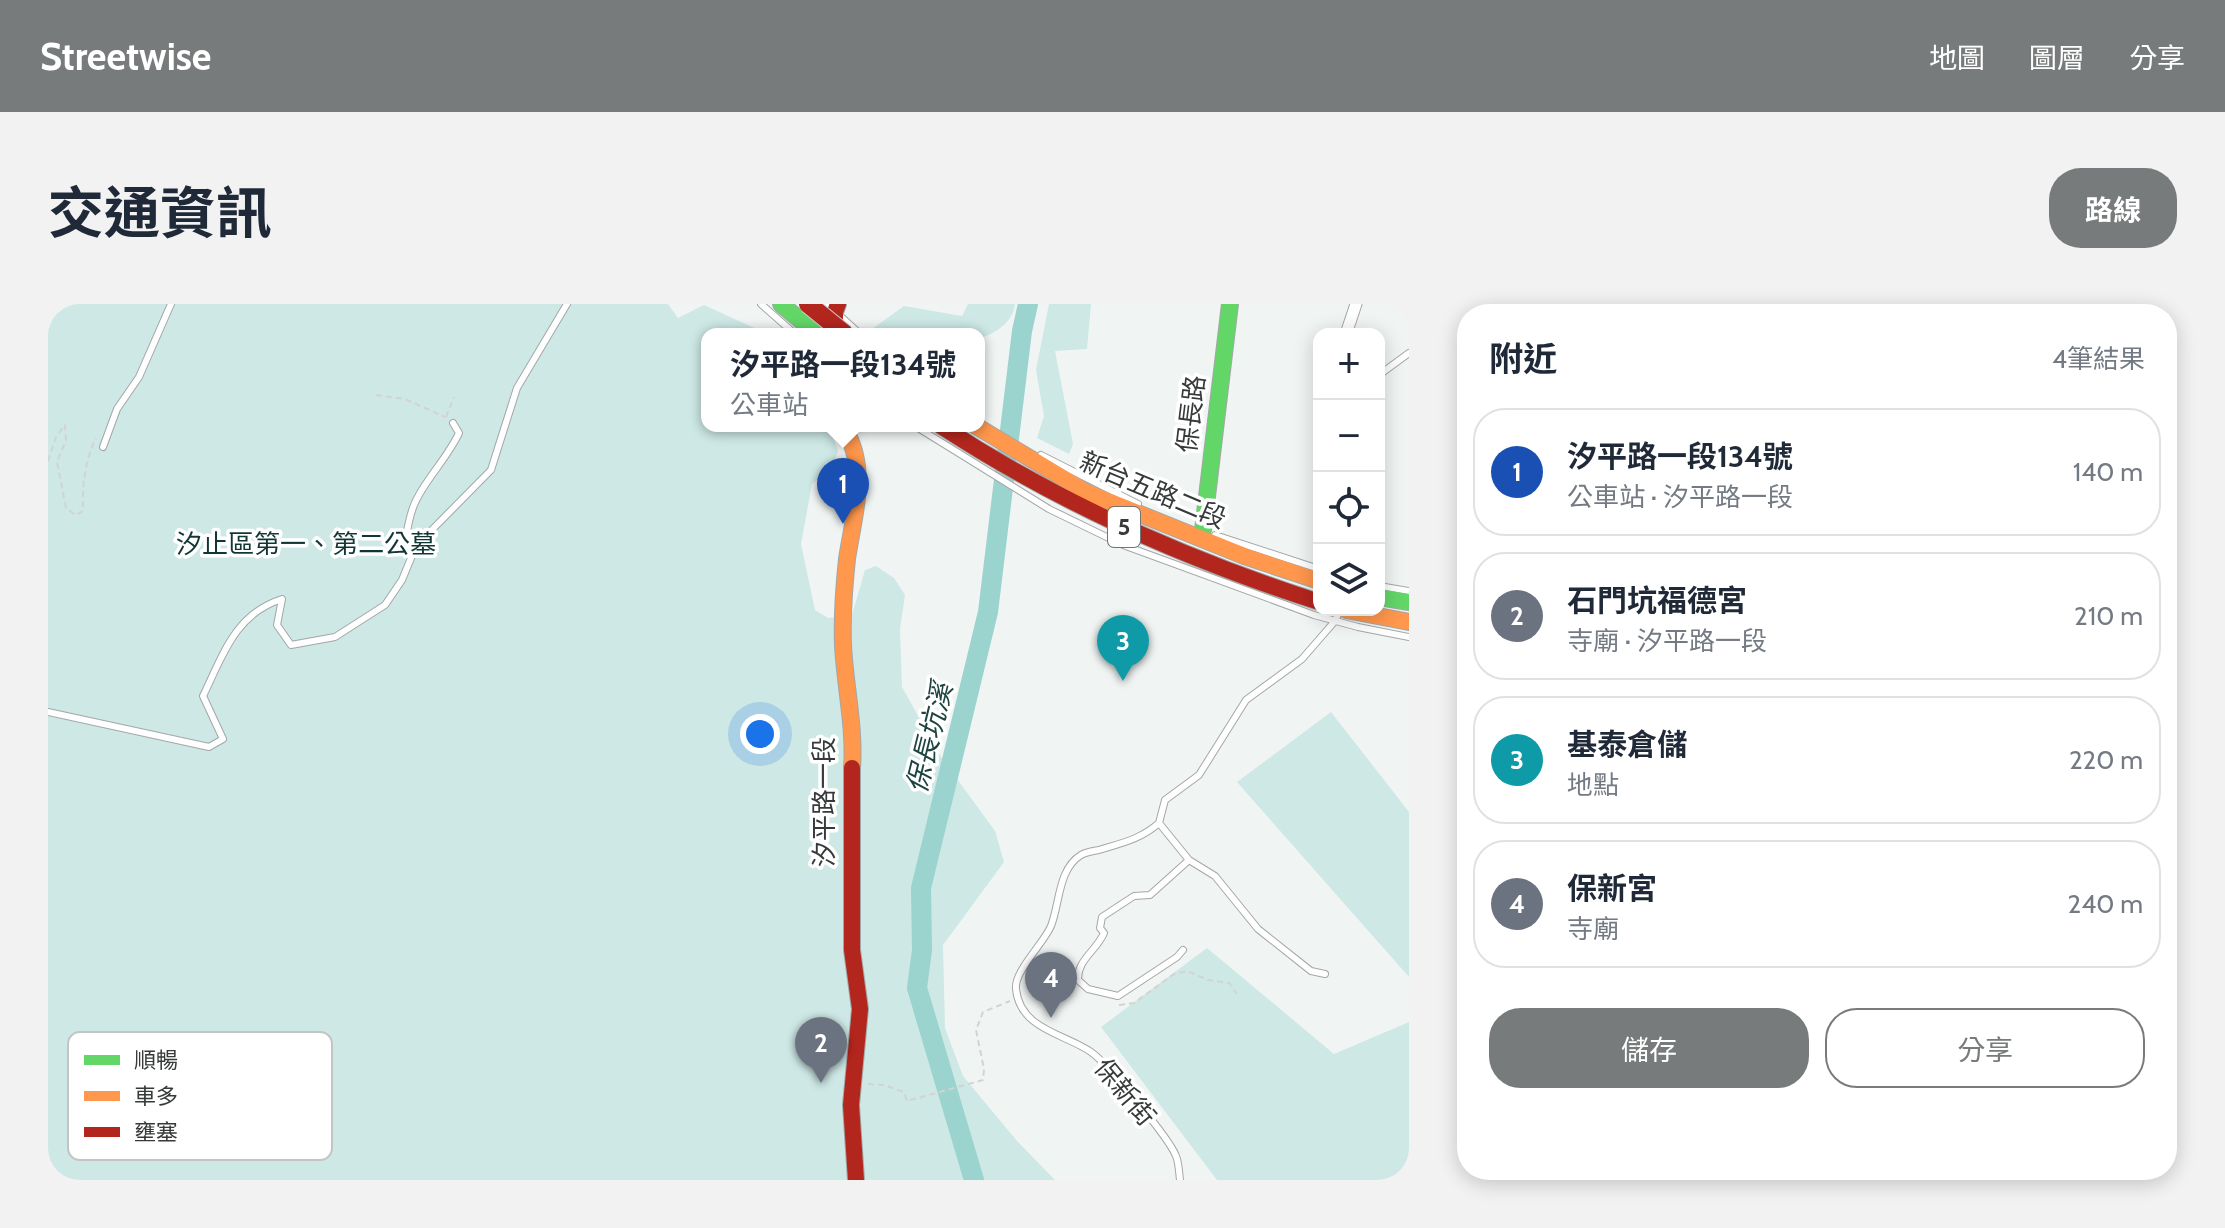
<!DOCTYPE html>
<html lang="zh-TW">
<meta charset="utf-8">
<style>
:root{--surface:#fff;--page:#f2f2f3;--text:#1f2937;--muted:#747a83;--line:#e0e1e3;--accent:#787b7b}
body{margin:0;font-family:Cabin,"Noto Sans TC",sans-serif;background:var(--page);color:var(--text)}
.controls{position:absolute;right:24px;top:24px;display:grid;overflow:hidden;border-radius:16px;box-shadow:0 4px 20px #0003}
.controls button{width:72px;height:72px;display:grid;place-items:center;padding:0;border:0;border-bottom:2px solid var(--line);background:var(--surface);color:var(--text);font:40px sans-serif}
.you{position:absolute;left:712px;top:430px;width:28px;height:28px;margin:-20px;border:6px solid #fff;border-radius:50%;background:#1a73e8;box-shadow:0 0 0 12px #1a73e833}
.badge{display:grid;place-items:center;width:52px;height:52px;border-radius:50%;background:var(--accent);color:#fff;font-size:26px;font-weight:700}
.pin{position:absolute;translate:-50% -66px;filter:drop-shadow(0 2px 4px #0008)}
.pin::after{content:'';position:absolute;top:42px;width:28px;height:24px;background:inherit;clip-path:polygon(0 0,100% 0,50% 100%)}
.popup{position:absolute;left:653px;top:24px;width:284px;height:104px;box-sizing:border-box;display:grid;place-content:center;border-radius:16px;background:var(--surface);filter:drop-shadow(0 2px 6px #0005);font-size:26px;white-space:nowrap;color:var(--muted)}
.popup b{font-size:30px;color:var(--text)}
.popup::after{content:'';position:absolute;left:50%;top:100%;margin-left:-16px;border:16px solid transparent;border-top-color:var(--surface)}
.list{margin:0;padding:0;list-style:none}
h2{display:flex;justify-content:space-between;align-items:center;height:104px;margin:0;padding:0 32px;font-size:34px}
h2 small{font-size:26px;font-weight:400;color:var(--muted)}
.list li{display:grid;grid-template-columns:52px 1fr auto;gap:24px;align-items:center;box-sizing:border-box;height:128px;margin:0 16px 16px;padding:0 16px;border:2px solid var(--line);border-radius:32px}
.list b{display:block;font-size:30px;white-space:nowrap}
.list p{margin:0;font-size:26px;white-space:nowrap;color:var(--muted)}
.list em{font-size:26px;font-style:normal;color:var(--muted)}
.actions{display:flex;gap:16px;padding:24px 32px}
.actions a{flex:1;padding:18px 0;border:2px solid var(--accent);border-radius:32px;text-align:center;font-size:28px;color:var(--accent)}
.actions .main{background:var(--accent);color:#fff}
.icon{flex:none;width:44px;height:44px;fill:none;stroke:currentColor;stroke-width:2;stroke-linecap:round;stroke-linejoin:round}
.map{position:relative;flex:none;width:1361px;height:876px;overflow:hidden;border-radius:32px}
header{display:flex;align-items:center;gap:48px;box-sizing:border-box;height:112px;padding:0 40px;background:var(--accent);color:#fff}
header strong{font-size:38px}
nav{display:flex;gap:44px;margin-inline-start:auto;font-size:28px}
.intro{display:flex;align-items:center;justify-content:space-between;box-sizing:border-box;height:192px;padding:0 48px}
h1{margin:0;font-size:56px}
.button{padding:20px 36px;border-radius:32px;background:var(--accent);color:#fff;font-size:28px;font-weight:700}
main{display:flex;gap:48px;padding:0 48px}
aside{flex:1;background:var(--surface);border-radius:32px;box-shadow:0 4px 20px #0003}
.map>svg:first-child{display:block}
.green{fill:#cde8e5}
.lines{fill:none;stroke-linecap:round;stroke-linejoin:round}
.river{stroke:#9bd3ce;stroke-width:20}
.lane-casing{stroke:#a4a7a7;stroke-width:8}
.street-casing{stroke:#a4a7a7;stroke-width:13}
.fast-casing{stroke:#a4a7a7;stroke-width:18}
.slow-casing{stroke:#a4a7a7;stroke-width:18}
.jam-casing{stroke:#a4a7a7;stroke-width:18}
.path{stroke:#d2d3d3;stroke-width:2;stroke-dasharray:6 4;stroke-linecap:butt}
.lane{stroke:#fdfefd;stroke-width:6}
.street{stroke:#fdfefd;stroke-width:11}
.fast{stroke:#63d668;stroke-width:16}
.slow{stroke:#ff974d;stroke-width:16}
.jam{stroke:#b3261e;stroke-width:16}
.jam-bridge-casing{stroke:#ced0d0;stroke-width:20;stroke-linecap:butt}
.jam-bridge{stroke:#b3261e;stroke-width:18}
.labels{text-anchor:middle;stroke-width:7;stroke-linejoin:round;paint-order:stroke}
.shield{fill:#fff;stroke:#737575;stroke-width:2}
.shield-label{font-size:24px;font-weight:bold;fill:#373a3a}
.street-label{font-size:26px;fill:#373a3a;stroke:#fff}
.park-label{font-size:26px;fill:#113734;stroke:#fff}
.water-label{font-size:28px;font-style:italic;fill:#1e4440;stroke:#fff}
.key{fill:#fff;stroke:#c3c4c4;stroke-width:2}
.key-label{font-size:22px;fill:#373a3a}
</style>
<header>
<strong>Streetwise</strong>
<nav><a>地圖</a><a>圖層</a><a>分享</a></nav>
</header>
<div class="intro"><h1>交通資訊</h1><a class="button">路線</a></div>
<main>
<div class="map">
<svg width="1361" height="876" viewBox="0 0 1361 876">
<rect width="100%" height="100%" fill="#f0f5f4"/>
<path class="green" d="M0 0H620L630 14 656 1 719 30H659V122H781L790 147 785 163 764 180 753 240 767 306 780 314 804 311 817 266 828 262 846 274 857 291 852 325 854 383 893 453 947 527 956 558 895 641 897 724 915 772 969 837 1007 876H0Z
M920 0H967C965 18 948 30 931 34V30H830L824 25 856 2 914 12Z
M1001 0H1043L1039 45 1007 47 1025 140 1021 150 989 134 996 112 988 66Z
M1283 408 1361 508V673L1189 478Z
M1159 644 1286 750 1361 718V876H1169L1053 723Z"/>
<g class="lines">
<path class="river" d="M926 876 869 684 874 646 873 584 940 308 974 27 980 0"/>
<g class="lane-casing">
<path id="lane" d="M713 0 747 30
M779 0 812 30
M1331 71 1361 49
M867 122 1001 205 1075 241 1266 311 1310 323 1361 333
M55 143 69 105 91 73 123 0
M993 151 1090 200
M1167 231 1271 265
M364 250 357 239C359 226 361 213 366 201 375 178 399 155 411 129L405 119
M1331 282 1361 287
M0 408 161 443 175 435 155 392C175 351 187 310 234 295L229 321 243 341 287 333 337 301 354 276 368 242 443 166 469 84 519 0
M1111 519C1093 535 1074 539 1051 546 1046 547 1038 548 1033 551 1010 565 1012 599 1003 622 996 639 966 667 968 685 972 726 1018 730 1043 748 1059 759 1121 834 1128 852 1131 859 1131 869 1132 876
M1135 646 1129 653 1070 692 1040 685 1030 676C1029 656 1049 646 1056 629L1052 624 1054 613 1086 592 1102 591 1141 556
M1277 670 1263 667 1210 625 1167 572 1141 556 1111 519 1117 496 1151 471 1198 396 1254 355 1287 317 1292 306"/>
</g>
<g class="street-casing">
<path id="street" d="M1298 30 1308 0"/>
</g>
<g class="fast-casing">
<path id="fast" d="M733 0 769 30
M1155 226 1182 0
M1331 293 1361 298"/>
</g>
<g class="slow-casing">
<path id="slow" d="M796 122C800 131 805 141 807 151 815 185 804 221 799 255 796 283 794 313 795 341 797 382 807 423 804 464
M928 122 1040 189 1196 252 1271 277
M1298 306 1361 318"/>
</g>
<g class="jam-casing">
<path id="jam" d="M787 30V8L790 0
M893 122C1011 199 1137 255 1271 298
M804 464V646L812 705 803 801 808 876"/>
</g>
<path class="path" d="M328 91 357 95 397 113
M398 113 406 93
M0 157 8 133 17 121 18 136 9 158 18 204 28 211 35 207C34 181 37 157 48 134
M1071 701 1086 699 1126 670 1139 667 1160 676 1181 679 1189 690
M820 780 836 781 856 788 859 797 935 776 936 765 928 726 935 708 962 697"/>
<use href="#lane" class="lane"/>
<use href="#street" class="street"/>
<use href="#fast" class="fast"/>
<use href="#slow" class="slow"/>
<use href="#jam" class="jam"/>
<g class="jam-bridge-casing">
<path id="jam-bridge" d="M760 0 797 30"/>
</g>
<use href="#jam-bridge" class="jam-bridge"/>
</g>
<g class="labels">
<rect class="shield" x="1060" y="203" width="32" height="40" rx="6"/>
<g class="shield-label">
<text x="1076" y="231">5</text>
</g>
<g class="street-label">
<text transform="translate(1143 110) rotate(-83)" y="9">保長路</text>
<text transform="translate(1105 186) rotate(23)" y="9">新台五路二段</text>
<text transform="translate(776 498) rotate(-90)" y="9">汐平路一段</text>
<text transform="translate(1077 788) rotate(50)" y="9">保新街</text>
</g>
<g class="park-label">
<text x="258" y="249">汐止區第一、第二公墓</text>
</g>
<g class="water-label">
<text transform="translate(881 434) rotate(-76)" y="10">保長坑溪</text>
</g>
</g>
<rect x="20" y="728" width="264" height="128" rx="12" class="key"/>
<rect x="36" y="751" width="36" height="10" fill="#63d668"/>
<rect x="36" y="787" width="36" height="10" fill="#ff974d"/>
<rect x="36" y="823" width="36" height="10" fill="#b3261e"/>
<g class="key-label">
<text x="86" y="764">順暢</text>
<text x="86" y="800">車多</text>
<text x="86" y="836">壅塞</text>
</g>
</svg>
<div class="controls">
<button>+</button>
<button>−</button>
<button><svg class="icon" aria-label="locate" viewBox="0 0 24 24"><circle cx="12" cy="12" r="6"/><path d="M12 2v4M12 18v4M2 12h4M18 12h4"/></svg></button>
<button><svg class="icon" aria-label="layers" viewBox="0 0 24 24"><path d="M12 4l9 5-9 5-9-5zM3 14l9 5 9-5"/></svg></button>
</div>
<div class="you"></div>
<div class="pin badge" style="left:795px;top:220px;background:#1a4fb4">1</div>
<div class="popup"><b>汐平路一段134號</b>公車站</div>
<div class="pin badge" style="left:773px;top:779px;background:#6b7280">2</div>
<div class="pin badge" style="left:1075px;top:377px;background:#0f9aa8">3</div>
<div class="pin badge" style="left:1003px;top:714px;background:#6b7280">4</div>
</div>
<aside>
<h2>附近<small>4筆結果</small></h2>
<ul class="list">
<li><span class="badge" style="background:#1a4fb4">1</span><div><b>汐平路一段134號</b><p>公車站 · 汐平路一段</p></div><em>140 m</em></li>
<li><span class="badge" style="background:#6b7280">2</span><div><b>石門坑福德宮</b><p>寺廟 · 汐平路一段</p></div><em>210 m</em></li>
<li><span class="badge" style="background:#0f9aa8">3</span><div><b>基泰倉儲</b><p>地點</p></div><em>220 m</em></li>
<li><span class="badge" style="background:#6b7280">4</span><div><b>保新宮</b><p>寺廟</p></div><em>240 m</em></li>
</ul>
<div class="actions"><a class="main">儲存</a><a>分享</a></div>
</aside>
</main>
